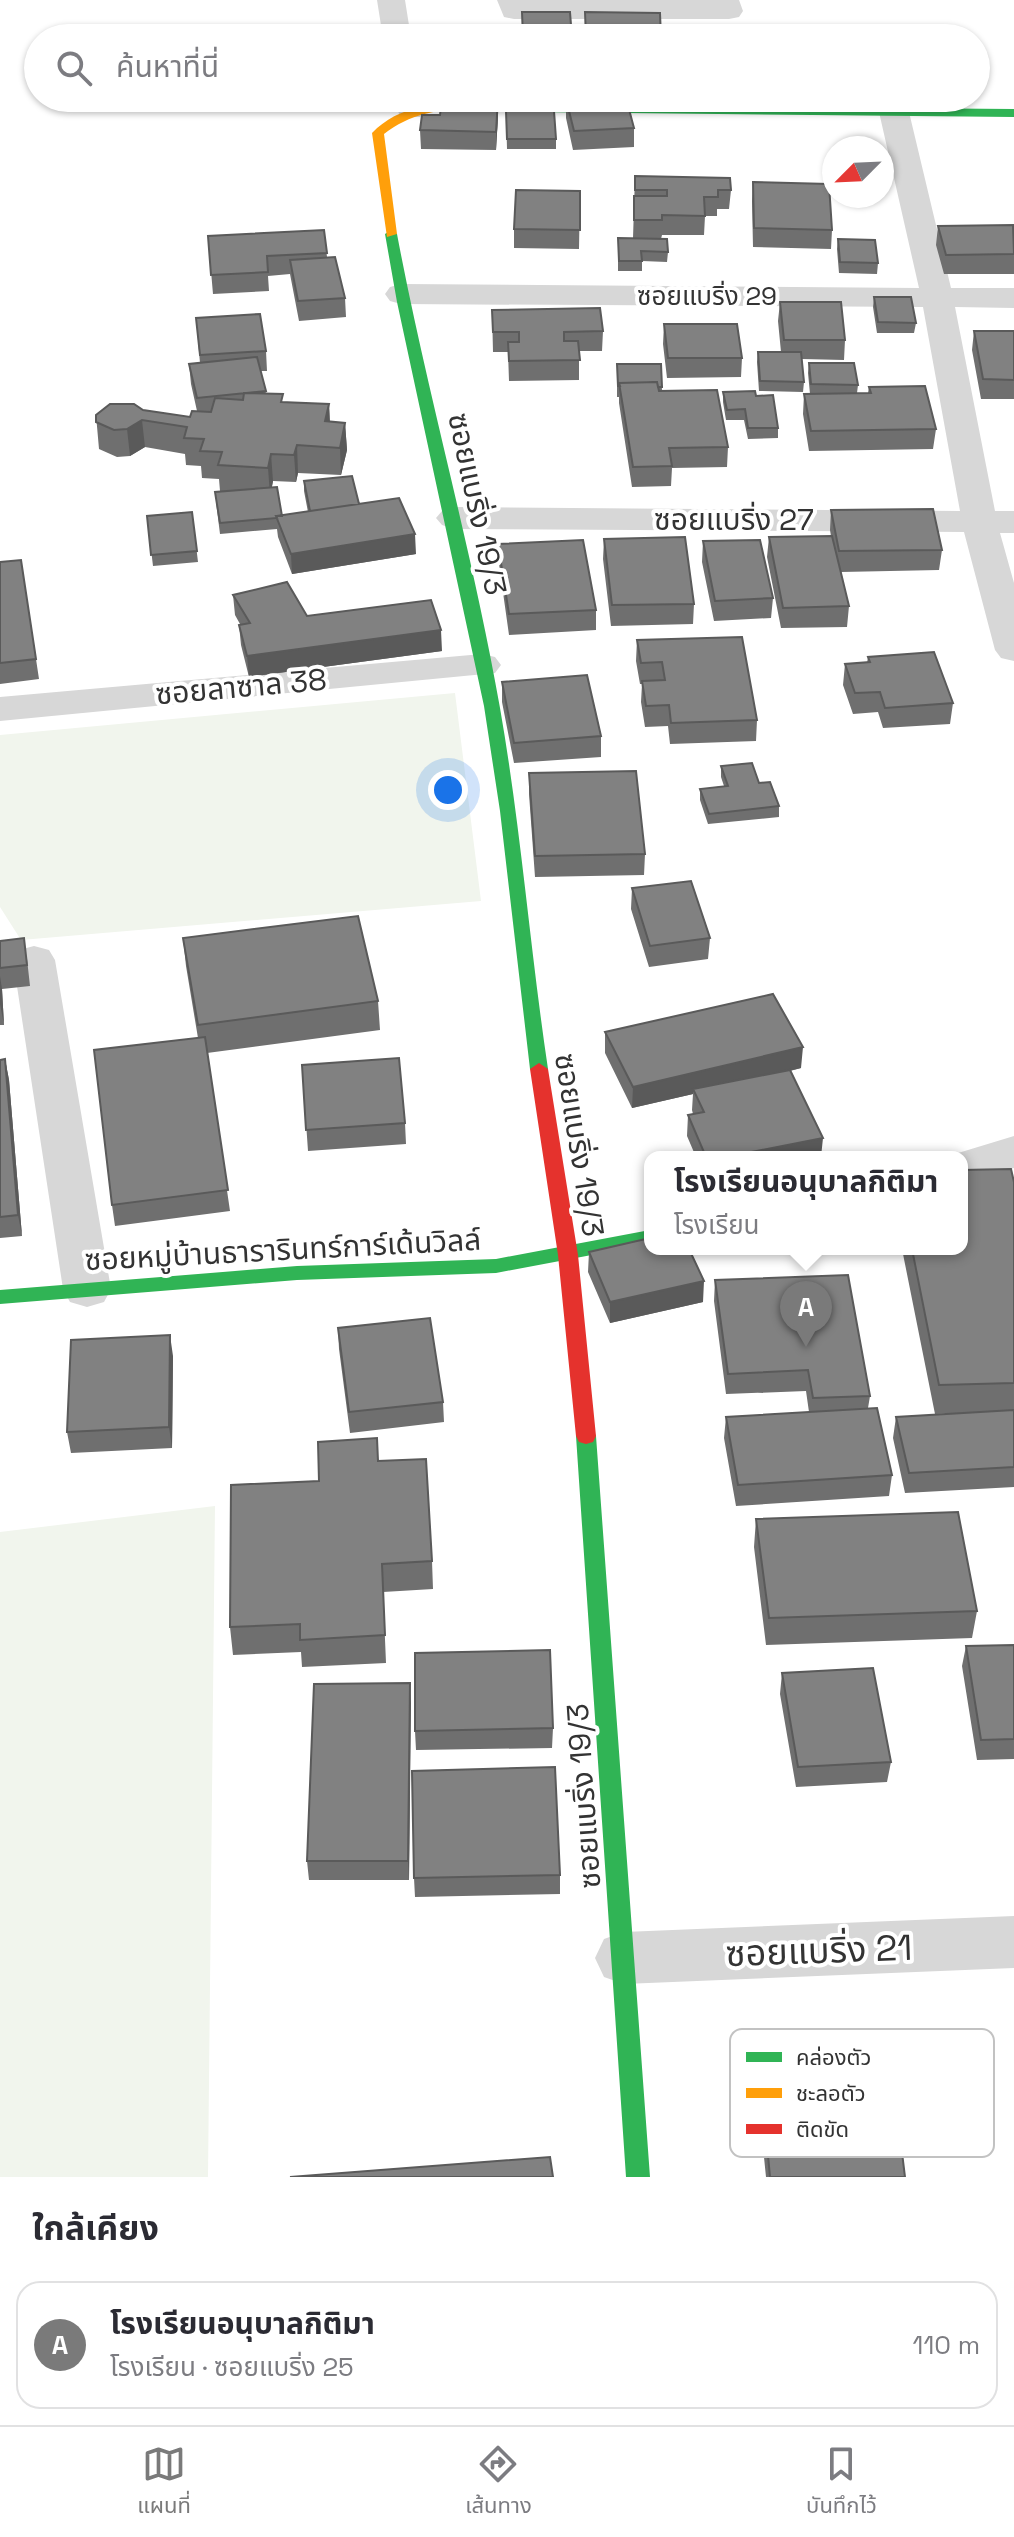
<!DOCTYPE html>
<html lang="th">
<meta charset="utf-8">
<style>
:root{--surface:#fff;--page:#f7f7f7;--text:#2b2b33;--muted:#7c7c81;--line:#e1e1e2;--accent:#7a7a7a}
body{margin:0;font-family:"Space Grotesk","Noto Sans Thai",sans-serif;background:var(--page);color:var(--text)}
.compass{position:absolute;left:822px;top:136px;width:72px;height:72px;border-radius:50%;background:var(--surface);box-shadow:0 2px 6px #0004;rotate:246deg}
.you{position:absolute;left:448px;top:790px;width:28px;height:28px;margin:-20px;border:6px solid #fff;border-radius:50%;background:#1a73e8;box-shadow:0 0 0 12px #1a73e833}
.badge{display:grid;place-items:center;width:52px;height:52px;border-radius:50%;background:var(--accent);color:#fff;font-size:26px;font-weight:700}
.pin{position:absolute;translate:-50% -66px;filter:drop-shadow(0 2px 4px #0008)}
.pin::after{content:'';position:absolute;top:42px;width:28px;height:24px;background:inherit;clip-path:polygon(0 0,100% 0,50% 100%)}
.popup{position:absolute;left:644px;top:1151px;width:324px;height:104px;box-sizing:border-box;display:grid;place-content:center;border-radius:16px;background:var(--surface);filter:drop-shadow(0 2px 6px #0005);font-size:26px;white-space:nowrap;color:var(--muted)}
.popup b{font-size:30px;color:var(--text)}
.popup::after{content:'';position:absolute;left:50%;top:100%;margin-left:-16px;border:16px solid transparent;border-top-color:var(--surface)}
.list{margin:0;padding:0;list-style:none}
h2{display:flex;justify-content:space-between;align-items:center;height:104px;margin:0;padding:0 32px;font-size:34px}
h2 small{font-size:26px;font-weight:400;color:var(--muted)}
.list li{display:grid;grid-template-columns:52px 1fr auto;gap:24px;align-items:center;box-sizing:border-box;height:128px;margin:0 16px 16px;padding:0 16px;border:2px solid var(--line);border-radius:24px}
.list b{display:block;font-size:30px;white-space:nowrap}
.list p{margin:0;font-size:26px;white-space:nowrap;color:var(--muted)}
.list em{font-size:26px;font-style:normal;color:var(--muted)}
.icon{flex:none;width:44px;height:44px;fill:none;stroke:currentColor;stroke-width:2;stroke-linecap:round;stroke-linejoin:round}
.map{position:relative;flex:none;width:1014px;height:2177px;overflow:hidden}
.search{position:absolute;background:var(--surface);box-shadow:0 2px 6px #0004;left:24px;right:24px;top:24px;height:88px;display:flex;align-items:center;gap:20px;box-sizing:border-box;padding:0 28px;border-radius:44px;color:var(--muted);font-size:30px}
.sheet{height:248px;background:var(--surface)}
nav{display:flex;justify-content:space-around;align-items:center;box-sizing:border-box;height:112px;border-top:2px solid var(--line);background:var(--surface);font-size:22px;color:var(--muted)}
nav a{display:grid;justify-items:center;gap:4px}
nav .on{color:var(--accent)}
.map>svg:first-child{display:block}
.green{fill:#f1f5ed}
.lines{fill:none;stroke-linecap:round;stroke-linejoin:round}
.street{fill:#d7d7d7;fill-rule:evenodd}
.fast{fill:#30b455;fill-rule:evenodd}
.slow{fill:#ff9f0a;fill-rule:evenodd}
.jam{fill:#e5322d;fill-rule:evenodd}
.wall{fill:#6f6f6f}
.shaded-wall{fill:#5a5a5a}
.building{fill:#818181;stroke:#5a5a5a;stroke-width:2}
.labels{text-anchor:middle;stroke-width:8;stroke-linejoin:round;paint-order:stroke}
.far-street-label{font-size:26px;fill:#333;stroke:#fff}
.street-label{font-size:30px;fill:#333;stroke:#fff}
.near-street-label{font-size:36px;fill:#333;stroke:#fff}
.key{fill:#fff;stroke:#c2c2c2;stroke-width:2}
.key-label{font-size:22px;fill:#333}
</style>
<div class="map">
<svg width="1014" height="2177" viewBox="0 0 1014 2177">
<rect width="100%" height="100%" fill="#fff"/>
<path class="green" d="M455 693 481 901 21 940 0 907V735Z
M215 1506 208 2177H0V1532Z"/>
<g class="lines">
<path class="street" d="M377 0H405L411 38H383Z
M497 0H739L743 11 739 17 729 19H514L504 17Z
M394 98H422L425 111 420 117H400Z
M894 103 904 106 909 112 951 288H1014V308L955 307 995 511H1014V533H1000L1014 583V661L1001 658 995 650 964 532 454 529 442 525 436 518 442 511 454 507 960 511 923 307 401 304 390 301 385 294 390 287 401 284 919 288 879 112 884 106Z
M482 654 495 657 501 665 495 673 0 721V697Z
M34 946 49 950 55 960 111 1289 104 1302 87 1307 70 1302 63 1289 13 960 19 950Z
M1014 1136V1168L962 1182V1157H945Z
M1014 1916V1968L624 1984 604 1977 595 1958 604 1939 624 1932Z"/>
<path class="fast" d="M537 105 1014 109V117L533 112 531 109Z
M391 230 397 234C427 393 472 549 500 708 521 828 530 949 548 1069L539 1075 530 1069 500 811 484 706 397 302 385 234Z
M650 1230V1244L496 1273 297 1280 0 1304V1290L297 1266 496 1259Z
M586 1428 593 1430 596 1436 650 2177H626L576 1436 579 1430Z"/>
<path class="slow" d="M474 102 537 105 543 109 537 113C485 110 428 99 384 134L397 234 387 237 372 133C399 105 438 102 474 102Z"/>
<path class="jam" d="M539 1063 548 1069 578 1255 596 1436 593 1442 586 1444 579 1442 576 1436 558 1255 530 1069Z"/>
</g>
<path class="wall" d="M566 99 634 128V147L573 150 566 118Z
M506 111 556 139V149H507Z
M498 116 496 150 421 149 420 130Z
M635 176 731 190 729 209H717V216H705L704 235H662L661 239 668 252 667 262 642 261V271H618V238H633Z
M753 182 832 230 831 249 753 247 752 201Z
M580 191 579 249 514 248V229Z
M938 226 1014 227V274H944L936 245Z
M324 230 327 257 345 298 346 317 299 321 290 274 268 276 269 291 213 294 208 236Z
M838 239 878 263 877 274 839 273 837 249Z
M874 297 916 323 914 333H877L873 307Z
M780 302 845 340 844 360 802 359 804 382 803 392 759 391 757 362 758 352H781L778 321Z
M492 310 603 331 602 351H579V380L509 381 508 352H493Z
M196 318 266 351 267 371H261L266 394 283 402 329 404 330 422 345 423 347 450 341 475 298 473 296 482 273 481 272 487 282 516 308 512 304 491V481L359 504 416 554 292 574 278 537 277 529 220 534 216 502 220 491 219 479 202 478 201 466 186 465 185 454 145 447 130 456 117 457 99 449 96 415 143 410 190 417 197 411 191 384 189 364 200 363Z
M664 324 742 358 741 377 667 378 663 344Z
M1014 329V399H981L972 350 974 331H1014Z
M809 363 858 385 857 393H868L869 387 936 429 933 449 809 451 803 414 804 394H810L808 373Z
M617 364H661L662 391 728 447 727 467 672 468 671 486 632 487 619 403V397H617Z
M723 392 756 396 778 428V438L748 439 744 420H726L723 402Z
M831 510 942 550 939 570 841 572 849 606 847 627 781 628 767 557 769 537 831 536 830 530Z
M192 512 198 562 153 566 147 516Z
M604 539 694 604 693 624 611 626 603 559Z
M703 541 773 598 771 618 714 621 702 562Z
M498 544 596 610V630L509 635 499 564Z
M21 560 39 679 0 684V562Z
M233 595 307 616 442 651 249 677 241 645 239 625 240 624 235 615Z
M637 640 757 720 756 741 670 744 668 726 645 727 641 702 642 684H640L636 661Z
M868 657 953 703 950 724 883 728 878 712 853 714 843 685 845 664 867 663Z
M502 682 601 736V757L514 763 502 702Z
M721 766 779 806V817L708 824 700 800V789L724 786 721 777Z
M529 773 645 854 644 875 535 877 529 794Z
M632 888 710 938 708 959 649 967 631 909Z
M183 938 378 1001 380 1030 207 1053 230 1211 115 1226 112 1205 198 1038 186 966Z
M0 941 27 959 30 986 2 989 4 1025H0Z
M605 1032 801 1068 790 1071 821 1157H696L687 1136 688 1115 693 1114 692 1110 693 1094 632 1108 605 1053Z
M5 1059 9 1080 22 1236 0 1238V1060Z
M302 1065 405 1123 406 1144 308 1151Z
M1014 1182V1487L905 1493 893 1438 896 1417 983 1412 935 1414 902 1249H962Z
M589 1252 703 1302 610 1323 588 1272Z
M715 1280 870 1396 868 1408 892 1475 889 1496 736 1506 724 1438 726 1417 809 1412 806 1391 726 1394 714 1301Z
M338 1328 443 1402 444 1422 350 1433 339 1349Z
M173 1356 172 1448 71 1453 67 1432Z
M378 1461 432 1561 433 1589 383 1592 386 1663 302 1667 301 1652 233 1655 230 1627 319 1481Z
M756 1519 977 1611 972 1638 766 1645 754 1547Z
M1014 1645V1759L977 1760 962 1666 966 1646Z
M782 1673 891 1762 887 1782 796 1787 780 1694Z
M410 1683 409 1880H309L307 1861Z
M553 1728 552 1748 416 1750 415 1731Z
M560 1875V1894L415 1897 414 1878Z
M762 2090 905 2177H766L759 2108Z"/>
<path class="shaded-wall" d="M498 98V116L496 150V132Z
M329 404 330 431 326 449 325 421Z
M142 420 145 447 130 456 127 429Z
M345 423 347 450 341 475 340 448Z
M297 445 298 473 296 482 294 455Z
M271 454 273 481 270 495 268 468Z
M415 534 416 554 292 574 291 554Z
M441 630 442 651 249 677 247 656Z
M0 976 2 989 4 1025 0 1004Z
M803 1047 801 1068 695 1093 693 1089V1094L632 1108 633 1087Z
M5 1059 9 1080 22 1236 18 1215Z
M823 1138 821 1157H726Z
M704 1281 703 1302 610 1323V1302Z
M170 1335 173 1356 172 1448 169 1427Z
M410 1683 411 1703 409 1880 408 1861Z"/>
<path class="building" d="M522 12H570L572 38H523Z
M585 12 660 13 661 38H586Z
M442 98H498L496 132 420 130 422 115H440Z
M595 98H626L634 128 574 131 566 99Z
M506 111H554L556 139H507Z
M635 176 730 178 731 190H718V197H704L705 216 662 215V220H634V196H667V190H635Z
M753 182 829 184 832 230 754 228Z
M516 190 580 191V230L514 229Z
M1013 225 1014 254 946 255 938 226Z
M324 230 327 253 267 256 268 272 211 275 208 236Z
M618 238 667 239 668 252 641 251 642 261H619Z
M838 239 875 240 878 263 840 262Z
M335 257 345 298 298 301 290 260Z
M874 297H911L916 323 878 322Z
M780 302H841L845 340H784Z
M600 308 603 331 564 332V341H578L580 360 509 361 508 342H519V332H493L492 310Z
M260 314 266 351 200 355 196 318Z
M664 324H737L742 358H668Z
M974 331H1014V380L983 379Z
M758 352H801L804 382 760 381Z
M257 357 266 391 197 398 189 364Z
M809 363H854L858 385 811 384Z
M617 364H661L662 387H658L657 382 619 383 620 386H618Z
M657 382 659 391 717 390 728 447 669 448 672 466 633 467 619 383Z
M925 386 936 429 811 431 804 394 871 393 869 387Z
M755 391 756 396 773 395 778 428H748L745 409 727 410 723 392Z
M244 393 283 394 281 402 329 404 325 421 345 423 340 448 297 445 294 455 271 454 268 468 218 465 222 452 200 451 204 439 184 438 187 427 142 420 127 429 114 430 96 422V415L110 404H134L143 410 190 417 192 411 211 412 215 398 243 400Z
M352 476 359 504 310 511 304 481Z
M277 487 282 516H276L277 518 220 523 215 492Z
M399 498 415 534 291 554 276 516Z
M933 509 942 550 839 551 831 510Z
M192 512 197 551 151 555 147 516Z
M832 536 849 606 783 608 769 537Z
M685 537 694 604 612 605 604 539Z
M583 540 596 610 509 614 498 544Z
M760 540 773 598 715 601 703 541Z
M21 560 36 659 0 663V562Z
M287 582 307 616 431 600 441 630 247 656 239 625 250 623 233 595Z
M742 637 757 720 671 723 669 705 646 706 642 681 665 680 662 662 641 663 637 640Z
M934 652 953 703 885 708 880 692 855 693 845 664 870 662 868 657Z
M587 675 601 736 514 743 502 682Z
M752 763 759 783 770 782 779 806 709 814 700 789 728 786 721 766Z
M636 771 645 854 535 856 529 773Z
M691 881 710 938 650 946 632 888Z
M358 916 378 1001 198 1025 183 938Z
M24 938 27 965 0 968V941Z
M773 994 803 1047 633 1087 605 1032Z
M205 1037 228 1190 112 1205 94 1050Z
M399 1058 405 1123 306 1130 302 1065Z
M5 1059 18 1215 0 1217V1060Z
M790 1070 823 1138 726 1157H706L688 1115 704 1112 693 1089Z
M1011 1169 1014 1182V1383L939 1385 912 1249H962V1170Z
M650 1238V1249H689L704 1281 610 1302 589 1252Z
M848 1275 870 1396 813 1398 808 1370 728 1374 715 1280Z
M430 1318 443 1402 349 1412 338 1328Z
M170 1335 169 1427 67 1432 71 1340Z
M877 1408 892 1475 738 1485 726 1417Z
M1014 1410V1467L909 1473 896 1417Z
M377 1438 378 1461 426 1459 432 1561 382 1564 385 1635 300 1640V1624L230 1627 231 1485 319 1481 318 1442Z
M958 1512 977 1611 769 1618 756 1519Z
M1014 1645V1739L981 1740 966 1646Z
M550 1650 553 1728 415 1731V1653Z
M873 1668 891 1762 798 1767 782 1673Z
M410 1683 408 1861H307L314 1684Z
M555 1767 560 1875 414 1878 412 1771Z
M894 2087 905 2177H770L762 2090Z
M550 2157 553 2177H290Z"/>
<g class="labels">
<g class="far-street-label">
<text x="707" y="305">ซอยแบริ่ง 29</text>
</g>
<g class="street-label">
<text transform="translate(477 504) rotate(78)" y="10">ซอยแบริ่ง 19/3</text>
<text x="734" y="530">ซอยแบริ่ง 27</text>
<text transform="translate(241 687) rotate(-5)" y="10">ซอยลาซาล 38</text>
<text transform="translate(579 1145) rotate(81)" y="10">ซอยแบริ่ง 19/3</text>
<text transform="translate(283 1250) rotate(-3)" y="10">ซอยหมู่บ้านธารารินทร์การ์เด้นวิลล์</text>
<text transform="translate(584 1796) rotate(-94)" y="10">ซอยแบริ่ง 19/3</text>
</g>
<g class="near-street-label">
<text transform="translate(819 1950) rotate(-2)" y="13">ซอยแบริ่ง 21</text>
</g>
</g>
<rect x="730" y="2029" width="264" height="128" rx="12" class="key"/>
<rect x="746" y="2052" width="36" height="10" fill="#30b455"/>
<rect x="746" y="2088" width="36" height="10" fill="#ff9f0a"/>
<rect x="746" y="2124" width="36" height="10" fill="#e5322d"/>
<g class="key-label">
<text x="796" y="2065">คล่องตัว</text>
<text x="796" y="2101">ชะลอตัว</text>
<text x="796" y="2137">ติดขัด</text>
</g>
</svg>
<svg class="compass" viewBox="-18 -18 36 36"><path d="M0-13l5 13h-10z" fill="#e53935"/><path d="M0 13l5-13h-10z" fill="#7c7c81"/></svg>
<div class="you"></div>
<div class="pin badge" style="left:806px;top:1347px">A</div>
<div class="popup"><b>โรงเรียนอนุบาลกิติมา</b>โรงเรียน</div>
<div class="search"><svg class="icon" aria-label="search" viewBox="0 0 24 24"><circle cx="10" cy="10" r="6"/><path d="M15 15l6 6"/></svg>ค้นหาที่นี่</div>
</div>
<section class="sheet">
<h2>ใกล้เคียง<small></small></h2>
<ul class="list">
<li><span class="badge">A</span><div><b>โรงเรียนอนุบาลกิติมา</b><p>โรงเรียน · ซอยแบริ่ง 25</p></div><em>110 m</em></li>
</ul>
</section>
<nav>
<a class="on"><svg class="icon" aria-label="map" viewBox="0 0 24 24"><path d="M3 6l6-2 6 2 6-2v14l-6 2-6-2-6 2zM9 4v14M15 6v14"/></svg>แผนที่</a>
<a><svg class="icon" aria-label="directions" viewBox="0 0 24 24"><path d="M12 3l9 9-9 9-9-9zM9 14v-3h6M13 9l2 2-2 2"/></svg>เส้นทาง</a>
<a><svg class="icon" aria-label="saved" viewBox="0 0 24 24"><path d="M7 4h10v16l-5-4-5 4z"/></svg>บันทึกไว้</a>
</nav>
